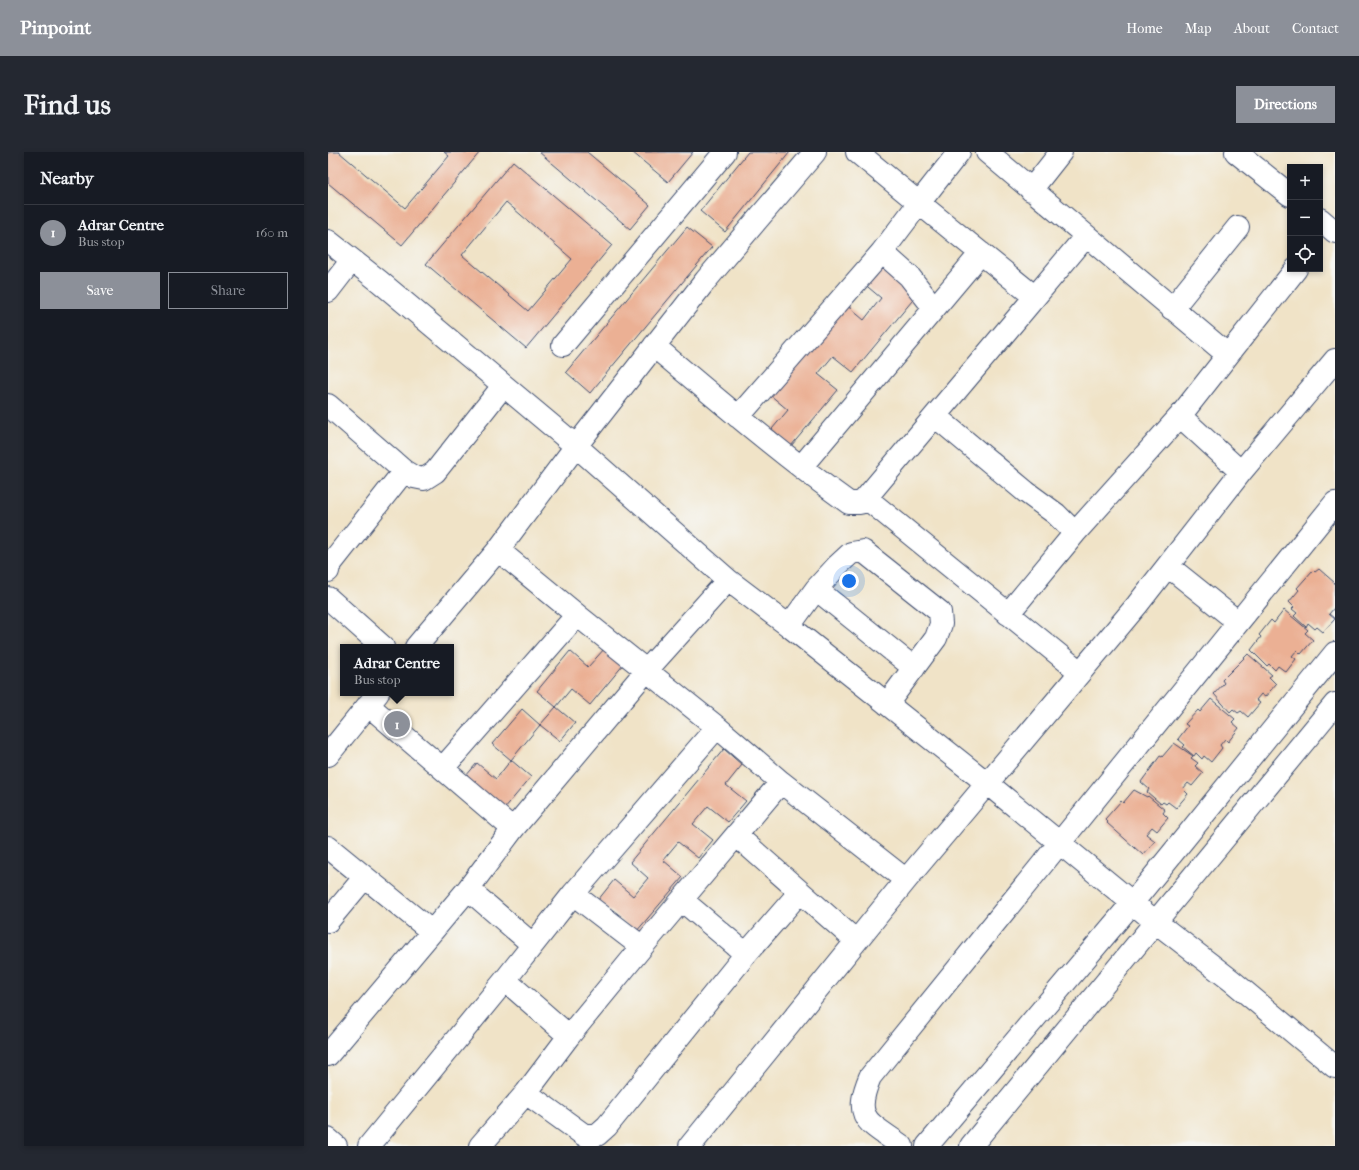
<!DOCTYPE html>
<meta charset="utf-8">
<style>
:root{--surface:#171b24;--page:#242831;--text:#f1f3f6;--muted:#9ea1a6;--line:#363941;--accent:#8c9099}
body{margin:0;font-family:"IM FELL French Canon",serif;background:var(--page);color:var(--text)}
.controls{position:absolute;right:12px;top:12px;display:grid;overflow:hidden;border-radius:0px;box-shadow:0 2px 6px #0003}
.controls button{width:36px;height:36px;display:grid;place-items:center;padding:0;border:0;border-bottom:1px solid var(--line);background:var(--surface);color:var(--text);font:20px sans-serif}
.you{position:absolute;left:521px;top:429px;width:14px;height:14px;margin:-10px;border:3px solid #fff;border-radius:50%;background:#1a73e8;box-shadow:0 0 0 6px #1a73e833}
.badge{display:grid;place-items:center;width:26px;height:26px;border-radius:50%;background:var(--accent);color:#fff;font-size:13px;font-weight:700}
.pin{position:absolute;translate:-50% -50%;border:2px solid #fff;box-shadow:0 1px 4px #0006}
.popup{position:absolute;left:12px;top:492px;width:114px;height:52px;box-sizing:border-box;display:grid;place-content:center;border-radius:0px;background:var(--surface);filter:drop-shadow(0 1px 3px #0005);font-size:13px;white-space:nowrap;color:var(--muted)}
.popup b{font-size:15px;color:var(--text)}
.popup::after{content:'';position:absolute;left:50%;top:100%;margin-left:-8px;border:8px solid transparent;border-top-color:var(--surface)}
.list{margin:0;padding:0;list-style:none}
h2{display:flex;justify-content:space-between;align-items:center;height:52px;margin:0;padding:0 16px;font-size:17px}
h2 small{font-size:13px;font-weight:400;color:var(--muted)}
.list li{display:grid;grid-template-columns:26px 1fr auto;gap:12px;align-items:center;box-sizing:border-box;height:56px;padding:0 16px;border-top:1px solid var(--line)}
.list b{display:block;font-size:15px;white-space:nowrap}
.list p{margin:0;font-size:13px;white-space:nowrap;color:var(--muted)}
.list em{font-size:13px;font-style:normal;color:var(--muted)}
.actions{display:flex;gap:8px;padding:12px 16px}
.actions a{flex:1;padding:9px 0;border:1px solid var(--accent);border-radius:0px;text-align:center;font-size:14px;color:var(--accent)}
.actions .main{background:var(--accent);color:#fff}
.icon{flex:none;width:22px;height:22px;fill:none;stroke:currentColor;stroke-width:2;stroke-linecap:round;stroke-linejoin:round}
.map{position:relative;flex:none;width:1007px;height:994px;overflow:hidden;border-radius:0px}
header{display:flex;align-items:center;gap:24px;box-sizing:border-box;height:56px;padding:0 20px;background:var(--accent);color:#fff}
header strong{font-size:19px}
nav{display:flex;gap:22px;margin-inline-start:auto;font-size:14px}
.intro{display:flex;align-items:center;justify-content:space-between;box-sizing:border-box;height:96px;padding:0 24px}
h1{margin:0;font-size:28px}
.button{padding:10px 18px;border-radius:0px;background:var(--accent);color:#fff;font-size:14px;font-weight:700}
main{display:flex;gap:24px;padding:0 24px}
aside{flex:1;background:var(--surface);border-radius:0px;box-shadow:0 2px 6px #0003}
.map>svg:first-child{display:block}
.building{fill:#ebb094;fill-rule:evenodd}
.lines{fill:none;stroke-linecap:round;stroke-linejoin:round}
.minor-casing{stroke:#3b4a6e;stroke-width:24}
.minor{stroke:#fff;stroke-width:22}
</style>
<header>
<strong>Pinpoint</strong>
<nav><a>Home</a><a>Map</a><a>About</a><a>Contact</a></nav>
</header>
<div class="intro"><h1>Find us</h1><a class="button">Directions</a></div>
<main>
<aside>
<h2>Nearby<small></small></h2>
<ul class="list">
<li><span class="badge">1</span><div><b>Adrar Centre</b><p>Bus stop</p></div><em>160 m</em></li>
</ul>
<div class="actions"><a class="main">Save</a><a>Share</a></div>
</aside>
<div class="map">
<svg width="1007" height="994" viewBox="0 0 1007 994">
<rect width="100%" height="100%" fill="#f6f6f2"/>
<filter id="ink" filterUnits="userSpaceOnUse"><feTurbulence type="fractalNoise" baseFrequency=".025" numOctaves="2"/><feDisplacementMap in="SourceGraphic" scale="8" xChannelSelector="R" yChannelSelector="G"/><feConvolveMatrix kernelMatrix="1 2 1 2 8 2 1 2 1" color-interpolation-filters="sRGB"/></filter>
<filter id="wash" filterUnits="userSpaceOnUse"><feTurbulence type="fractalNoise" baseFrequency=".012" numOctaves="4" result="noise"/><feDisplacementMap in="SourceGraphic" scale="16" xChannelSelector="R" yChannelSelector="G"/><feGaussianBlur stdDeviation="0.9" result="paint"/><feColorMatrix in="noise" values="0 0 0 0 0 0 0 0 0 0 0 0 0 0 0 0 0 1.4 0 .05"/><feComposite in="paint" operator="in"/></filter>
<g filter="url(#wash)">
<rect width="100%" height="100%" fill="#f0e3c7"/>
<g id="blocks">
<path class="building" d="M0 0H11L77 56 121 4 116 0H152L74 93 0 31Z
M211 0H259L322 53 302 77Z
M304 0H365L340 30Z
M420 0H462L397 80 372 59Z
M185 9 284 93 198 196 98 112ZM178 50 244 107 200 159 134 103Z
M359 75 384 95 262 241 238 220Z
M550 111 589 143 525 220 505 204 490 222 510 238 463 294 444 277 460 258 441 242 517 152 536 168 553 146 534 130Z
M991 417 1007 431V457L1006 456 1001 462 1007 467 995 480 989 475 987 477 980 471 978 475 966 464 969 461 964 457 966 455 961 450 971 438 969 436 985 418 987 420Z
M956 458 980 478 977 481 985 488 973 502 969 498 964 504 968 507 958 520 950 514 947 518 941 512 939 514 923 498 933 485 931 483 943 468 946 471Z
M277 496 296 512 262 553 243 537 228 555 209 539 242 499 260 515Z
M920 502 944 523 941 525 948 532 937 545 933 542 928 548 932 551 920 565 913 559 910 561 905 557 902 560 886 542 896 531 894 528Z
M883 547 907 567 904 570 911 576 900 590 897 587 892 593 894 596 883 610 876 604 874 607 868 601 866 604 855 595 857 593 850 587 860 574 857 572 870 558 872 560Z
M228 555 247 571 232 589 212 573Z
M194 557 212 573 183 608 203 625 171 663 132 631 149 611 168 627 183 608 164 592Z
M846 591 865 604 863 606 870 611 867 614 875 621 864 634 860 631 855 637 860 642 848 656 840 650 838 652 835 650 833 652 819 640 821 637 813 630 832 604 834 605Z
M396 597 414 613 398 633 418 649 400 670 380 654 365 672 385 688 370 706 350 690 335 708 355 725 308 780 270 748 286 728 305 744 320 726 302 710Z
M806 638 819 645 820 644 837 658 835 661 840 666 829 679 824 675 818 682 827 689 815 703 779 671 780 670 777 667 793 649 795 651Z"/>
</g>
</g>
<g filter="url(#ink)">
<use href="#blocks" fill-opacity="0" stroke="#3b4a6e" stroke-width="1"/>
<g class="lines">
<g class="minor-casing">
<path id="minor" d="M529 0 591 51 631 0
M659 0 900 203 968 117
M908 0 962 43
M703 38 733 0
M992 67 1007 80
M0 89 51 129 248 294 400 428 461 474 660 632 829 771 904 829 1007 915
M0 139 24 108
M707 145 758 84
M844 157 910 75
M235 193 397 0
M326 194C390 248 453 302 521 351H532L537 347 707 145 591 51 554 100 581 124 606 156
M0 253 76 319 86 325 96 327 107 320 175 234
M607 264 698 340 728 362 747 381 852 264 900 203
M852 264 913 320
M410 265 554 100
M473 315 653 101
M538 346 752 520
M840 414 910 470
M0 419 1 414 76 319
M488 437 586 516
M0 446 55 495
M680 462 747 381
M249 463 389 575 453 630 578 728
M461 474 488 437 510 413 523 401 535 399 612 460 613 472 608 486 559 552
M88 495 170 398 248 294 378 128 487 0
M40 553 185 677
M0 603 50 541
M115 616 249 463 170 398
M409 684 528 789
M0 695 103 779
M140 737 204 792
M245 742 314 795
M355 749 418 802
M0 769 36 726
M177 828 241 884
M0 903 140 737 185 677 318 519 400 428
M198 941 256 983H269L279 974 418 802 471 741
M0 987 8 994
M41 994 177 828 245 742 389 575
M152 994 198 941 241 884 314 795 453 630
M362 994 578 728 809 453 913 320 1007 208
M574 994C541 970 524 968 542 925L1007 351
M599 994 805 750 1007 501
M643 994 1007 552"/>
</g>
<use href="#minor" class="minor"/>
</g>
</g>
</svg>
<div class="controls">
<button>+</button>
<button>−</button>
<button><svg class="icon" aria-label="locate" viewBox="0 0 24 24"><circle cx="12" cy="12" r="6"/><path d="M12 2v4M12 18v4M2 12h4M18 12h4"/></svg></button>
</div>
<div class="you"></div>
<div class="pin badge" style="left:69px;top:572px">1</div>
<div class="popup"><b>Adrar Centre</b>Bus stop</div>
</div>
</main>
